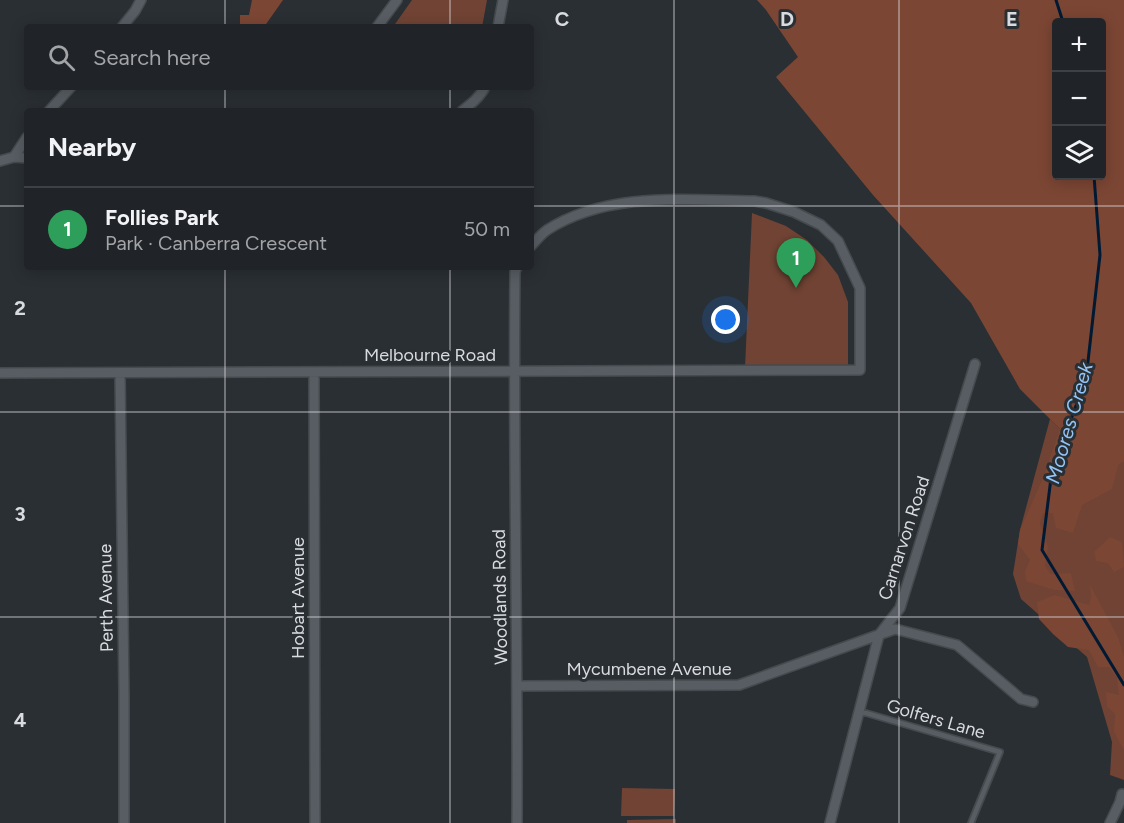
<!DOCTYPE html>
<meta charset="utf-8">
<style>
:root{--surface:#202327;--page:#282b2f;--text:#f1f3f6;--muted:#a2a4a7;--line:#3d4044;--accent:#f39f83}
body{margin:0;font-family:Figtree,sans-serif;background:var(--page);color:var(--text)}
.controls{position:absolute;right:18px;top:18px;display:grid;overflow:hidden;border-radius:6px;box-shadow:0 3px 15px #0003}
.controls button{width:54px;height:54px;display:grid;place-items:center;padding:0;border:0;border-bottom:2px solid var(--line);background:var(--surface);color:var(--text);font:30px sans-serif}
.you{position:absolute;left:726px;top:320px;width:21px;height:21px;margin:-15px;border:4px solid #fff;border-radius:50%;background:#1a73e8;box-shadow:0 0 0 9px #1a73e833}
.badge{display:grid;place-items:center;width:39px;height:39px;border-radius:50%;background:var(--accent);color:#fff;font-size:20px;font-weight:700}
.pin{position:absolute;translate:-50% -50px;filter:drop-shadow(0 2px 3px #0008)}
.pin::after{content:'';position:absolute;top:32px;width:21px;height:18px;background:inherit;clip-path:polygon(0 0,100% 0,50% 100%)}
.list{margin:0;padding:0;list-style:none}
h2{display:flex;justify-content:space-between;align-items:center;height:78px;margin:0;padding:0 24px;font-size:26px}
h2 small{font-size:20px;font-weight:400;color:var(--muted)}
.list li{display:grid;grid-template-columns:39px 1fr auto;gap:18px;align-items:center;box-sizing:border-box;height:84px;padding:0 24px;border-top:2px solid var(--line)}
.list b{display:block;font-size:22px;white-space:nowrap}
.list p{margin:0;font-size:20px;white-space:nowrap;color:var(--muted)}
.list em{font-size:20px;font-style:normal;color:var(--muted)}
.icon{flex:none;width:33px;height:33px;fill:none;stroke:currentColor;stroke-width:2;stroke-linecap:round;stroke-linejoin:round}
.map{position:relative;flex:none;width:1124px;height:823px;overflow:hidden}
.search{position:absolute;background:var(--surface);box-shadow:0 3px 15px #0003;left:24px;top:24px;width:510px;height:66px;display:flex;align-items:center;gap:15px;box-sizing:border-box;padding:0 21px;border-radius:6px;color:var(--muted);font-size:22px}
.panel{position:absolute;background:var(--surface);box-shadow:0 3px 15px #0003;left:24px;top:108px;width:510px;height:162px;border-radius:6px}
.map>svg:first-child{display:block}
.green{fill:#704334}
.forest{fill:#7c4634;fill-rule:evenodd}
.lines{fill:none;stroke-linecap:round;stroke-linejoin:round}
.stream{stroke:#001a34;stroke-width:3}
.lane-casing{stroke:#454a4e;stroke-width:8}
.street-casing{stroke:#454a4e;stroke-width:12}
.lane{stroke:#575d63;stroke-width:4.5}
.street{stroke:#575d63;stroke-width:9}
.grid{fill:none;stroke:#d8dbdf;stroke-width:1.5;stroke-opacity:0.55}
.labels{text-anchor:middle;stroke-width:6;stroke-linejoin:round;paint-order:stroke}
.street-label{font-size:18px;fill:#d8dbdf;stroke:#2a2f34}
.water-label{font-size:20px;font-style:italic;fill:#92c4f5;stroke:#2a2f34}
.grid-label{font-size:20px;text-anchor:middle;font-weight:bold;fill:#d8dbdf;stroke:#2a2f34;stroke-width:6;stroke-linejoin:round;paint-order:stroke}
</style>
<div class="map">
<svg width="1124" height="823" viewBox="0 0 1124 823">
<rect width="100%" height="100%" fill="#2a2f34"/>
<path class="green" d="M412 0H487L482 27H393Z
M752 213 786 226 807 240 824 257 838 275 848 302V366L745 368Z
M1050 419 1095 464 1124 450V780L1110 775 1112 742 1087 657 1021 599 1013 574 1020 530Z
M622 788 675 789 674 816H621Z
M676 819V823H627V820Z"/>
<path class="forest" d="M252 0H283L264 27H240V15H249Z
M757 0H1124V461L1118 465 1112 489 1082 505 1073 533 1056 528 1053 513H1043L1040 524 1048 547 1045 566 1051 574 1071 573 1075 591 1054 590 1026 581 1025 571 1030 560 1018 544 1020 530 1043 478 1060 429 1020 389 971 303 873 195 776 77 798 57 766 10ZM1056 22H1102V176H1056Z
M1110 537 1122 542 1124 567 1114 572 1108 563 1096 561 1094 552Z
M1090 585 1118 637 1124 657V750L1114 732 1115 714 1107 706 1106 692 1119 695 1117 678 1109 667H1098L1089 650 1068 647 1053 634 1039 619 1037 602 1055 595 1089 605 1091 596Z"/>
<g class="lines">
<path class="stream" d="M1056 0 1063 22
M1094 176 1100 255 1086 379 1052 470 1042 550 1124 685"/>
<g class="lane-casing">
<path id="lane" d="M860 713H866L1000 752 971 823"/>
</g>
<g class="street-casing">
<path id="street" d="M122 27 135 11 141 0
M377 27 397 0
M498 27 503 0
M49 111 71 87
M462 111C471 104 480 97 485 87
M14 157 27 137
M0 161 14 157 27 158
M517 267 515 272C513 456 518 639 517 823
M0 373 860 370V288L838 241 821 225 794 212 766 203 754 201C685 200 608 191 547 230 541 234 536 241 531 246
M120 373 124 693V823
M314 373 315 823
M518 686 739 685 895 629 957 645 1021 699 1033 702
M830 823 879 635 900 608 975 364
M1110 823 1120 802 1122 794"/>
</g>
<use href="#lane" class="lane"/>
<use href="#street" class="street"/>
</g>
<path class="grid" d="M225 0V27M450 0V27M674 0V823M899 0V823M225 87V111M450 87V111M0 206H27M531 206H1124M225 267V823M450 267V823M0 412H1124M0 617H1124"/>
<g class="labels">
<g class="street-label">
<text x="430" y="361">Melbourne Road</text>
<text transform="translate(904 538) rotate(-72)" y="6">Carnarvon Road</text>
<text transform="translate(500 597) rotate(-91)" y="6">Woodlands Road</text>
<text transform="translate(106 598) rotate(-91)" y="6">Perth Avenue</text>
<text transform="translate(298 598) rotate(-90)" y="6">Hobart Avenue</text>
<text x="649" y="675">Mycumbene Avenue</text>
<text transform="translate(936 719) rotate(16)" y="6">Golfers Lane</text>
</g>
<g class="water-label">
<text transform="translate(1069 423) rotate(-74)" y="7">Moores Creek</text>
</g>
</g>
<g class="grid-label">
<text x="562" y="26">C</text>
<text x="787" y="26">D</text>
<text x="1012" y="26">E</text>
<text x="20" y="315">2</text>
<text x="20" y="521">3</text>
<text x="20" y="727">4</text>
</g>
</svg>
<div class="controls">
<button>+</button>
<button>−</button>
<button><svg class="icon" aria-label="layers" viewBox="0 0 24 24"><path d="M12 4l9 5-9 5-9-5zM3 14l9 5 9-5"/></svg></button>
</div>
<div class="you"></div>
<div class="pin badge" style="left:796px;top:288px;background:#2e9e5b">1</div>
<div class="search"><svg class="icon" aria-label="search" viewBox="0 0 24 24"><circle cx="10" cy="10" r="6"/><path d="M15 15l6 6"/></svg>Search here</div>
<section class="panel">
<h2>Nearby<small></small></h2>
<ul class="list">
<li><span class="badge" style="background:#2e9e5b">1</span><div><b>Follies Park</b><p>Park · Canberra Crescent</p></div><em>50 m</em></li>
</ul>
</section>
</div>
